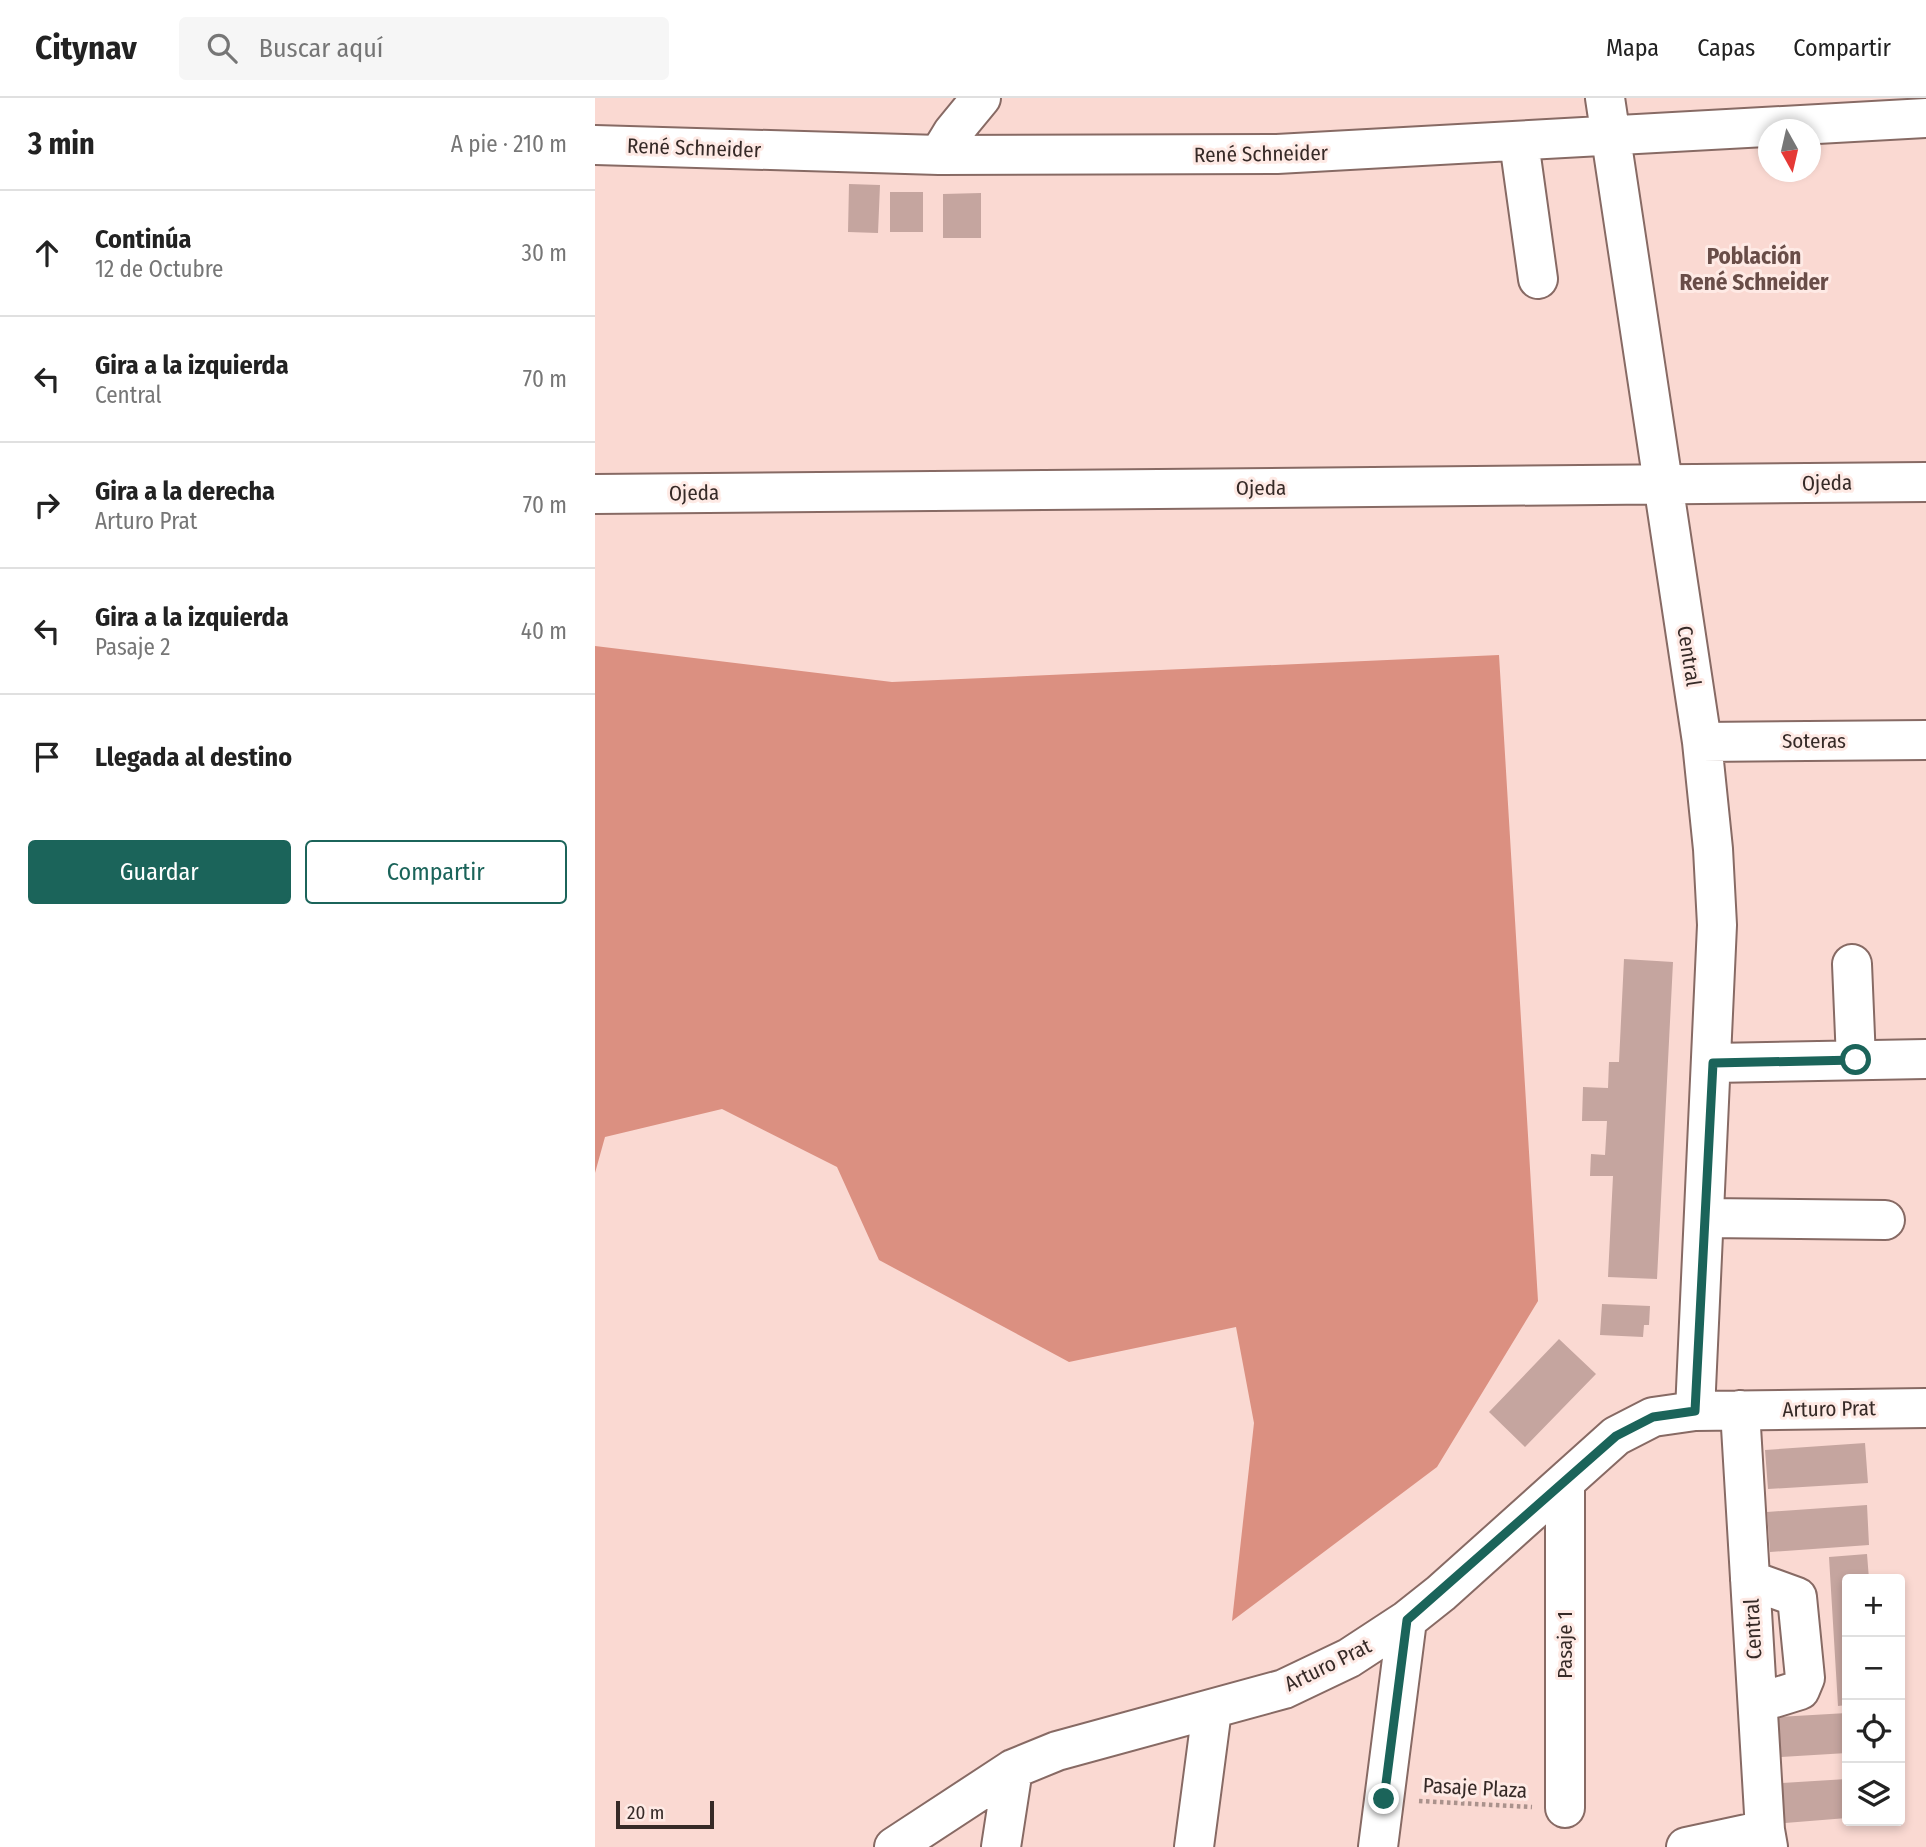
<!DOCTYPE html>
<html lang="es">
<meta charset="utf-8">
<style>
:root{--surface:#fff;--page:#f6f6f6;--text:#222;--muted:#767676;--line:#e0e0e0;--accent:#1b645a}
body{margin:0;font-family:"Fira Sans Condensed",sans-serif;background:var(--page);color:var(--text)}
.controls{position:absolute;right:21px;bottom:21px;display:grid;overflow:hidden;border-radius:7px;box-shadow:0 4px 10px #0003}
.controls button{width:63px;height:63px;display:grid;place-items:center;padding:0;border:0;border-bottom:2px solid var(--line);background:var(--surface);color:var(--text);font:35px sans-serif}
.compass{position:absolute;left:1163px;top:21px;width:63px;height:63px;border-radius:50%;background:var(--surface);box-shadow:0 4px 10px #0003;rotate:172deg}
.scale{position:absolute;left:21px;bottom:18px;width:98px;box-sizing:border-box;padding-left:7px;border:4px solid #362a27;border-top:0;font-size:19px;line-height:24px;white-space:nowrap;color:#362a27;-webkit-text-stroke:5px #feeae5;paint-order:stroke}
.stop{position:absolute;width:21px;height:21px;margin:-16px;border:5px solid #1b645a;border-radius:50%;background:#fff}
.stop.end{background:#1b645a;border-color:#fff;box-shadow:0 2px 7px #0008}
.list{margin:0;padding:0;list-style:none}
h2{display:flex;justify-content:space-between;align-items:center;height:91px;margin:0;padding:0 28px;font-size:30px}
h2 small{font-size:23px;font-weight:400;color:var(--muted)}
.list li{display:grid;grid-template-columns:46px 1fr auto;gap:21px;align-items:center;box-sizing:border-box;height:126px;padding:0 28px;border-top:2px solid var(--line)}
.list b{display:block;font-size:26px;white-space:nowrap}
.list p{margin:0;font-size:23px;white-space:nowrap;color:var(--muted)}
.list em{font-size:23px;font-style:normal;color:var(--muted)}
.actions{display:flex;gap:14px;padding:21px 28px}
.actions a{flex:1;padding:16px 0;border:2px solid var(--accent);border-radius:7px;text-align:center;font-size:24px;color:var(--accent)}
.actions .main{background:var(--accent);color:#fff}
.icon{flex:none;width:38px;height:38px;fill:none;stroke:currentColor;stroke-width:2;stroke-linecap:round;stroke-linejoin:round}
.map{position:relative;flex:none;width:1331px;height:1749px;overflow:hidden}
header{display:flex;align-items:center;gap:42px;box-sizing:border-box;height:98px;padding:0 35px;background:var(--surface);border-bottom:2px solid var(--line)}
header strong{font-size:33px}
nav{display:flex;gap:38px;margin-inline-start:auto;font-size:24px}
.search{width:490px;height:63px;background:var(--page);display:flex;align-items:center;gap:18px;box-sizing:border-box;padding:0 24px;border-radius:7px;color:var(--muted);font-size:26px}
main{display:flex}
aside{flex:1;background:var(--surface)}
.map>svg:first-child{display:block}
.forest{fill:#db9081}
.building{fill:#c5a59f}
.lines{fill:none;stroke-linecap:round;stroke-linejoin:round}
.minor-casing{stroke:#876a64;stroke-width:42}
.path{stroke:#aa928c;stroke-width:4.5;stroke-dasharray:3.5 3.5;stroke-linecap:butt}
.minor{stroke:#fff;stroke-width:38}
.route{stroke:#1b645a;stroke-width:9}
.labels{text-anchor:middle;stroke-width:6;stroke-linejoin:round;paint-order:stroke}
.street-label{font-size:21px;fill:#362a27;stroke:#feeae5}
.neighbourhood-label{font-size:23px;font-weight:bold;fill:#694d48;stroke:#feeae5}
</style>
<header>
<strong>Citynav</strong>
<div class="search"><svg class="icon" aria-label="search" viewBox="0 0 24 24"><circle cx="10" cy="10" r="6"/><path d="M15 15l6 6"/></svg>Buscar aquí</div>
<nav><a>Mapa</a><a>Capas</a><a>Compartir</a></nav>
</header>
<main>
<aside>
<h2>3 min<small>A pie · 210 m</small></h2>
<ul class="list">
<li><svg class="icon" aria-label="ahead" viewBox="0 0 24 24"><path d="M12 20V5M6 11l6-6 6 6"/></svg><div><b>Continúa</b><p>12 de Octubre</p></div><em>30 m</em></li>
<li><svg class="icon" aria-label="left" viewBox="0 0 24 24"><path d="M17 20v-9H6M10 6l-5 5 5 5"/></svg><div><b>Gira a la izquierda</b><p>Central</p></div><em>70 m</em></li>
<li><svg class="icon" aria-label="right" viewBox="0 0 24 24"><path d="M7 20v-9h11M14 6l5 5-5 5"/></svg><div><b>Gira a la derecha</b><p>Arturo Prat</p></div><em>70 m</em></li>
<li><svg class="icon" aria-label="left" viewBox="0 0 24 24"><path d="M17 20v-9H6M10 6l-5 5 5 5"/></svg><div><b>Gira a la izquierda</b><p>Pasaje 2</p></div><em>40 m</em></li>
<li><svg class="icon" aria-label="arrive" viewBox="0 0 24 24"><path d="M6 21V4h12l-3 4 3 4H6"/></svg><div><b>Llegada al destino</b></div></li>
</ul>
<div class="actions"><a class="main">Guardar</a><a>Compartir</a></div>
</aside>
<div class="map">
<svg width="1331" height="1749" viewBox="0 0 1331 1749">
<rect width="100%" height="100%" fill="#fad9d2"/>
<path class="forest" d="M0 548 297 584 904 557 943 1203 842 1369 637 1523 659 1325 641 1229 474 1264 284 1162 242 1069 127 1011 10 1039 0 1075Z"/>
<path class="building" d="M254 86 285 87 283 135 253 134Z
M295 94H328V134H295Z
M386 95V140H348V96Z
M1029 861 1078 864 1062 1181 1013 1179 1018 1078H995L996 1056 1010 1057 1012 1023H987L988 989 1013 990 1014 964H1024Z
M1007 1206 1055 1208 1054 1227H1049L1048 1239 1005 1237Z
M964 1241 1001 1276 930 1349 894 1314Z
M1270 1345 1273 1385 1173 1391 1170 1352Z
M1272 1407 1274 1447 1175 1454 1172 1414Z
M1272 1456 1274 1481H1252V1607L1243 1608 1234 1459Z
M1252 1615V1655L1186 1659 1183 1619Z
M1252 1681V1720L1190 1725 1187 1685Z"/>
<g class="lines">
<g class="minor-casing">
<path id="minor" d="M1010 0 1107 644 1118 751 1122 827 1100 1313
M924 44 943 181
M0 47 344 57 682 56 1331 20
M344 57 358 34 386 0
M0 396 1331 384
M1107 644 1331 642
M1257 866 1261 962
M1118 965 1331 961
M1110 1120 1290 1122
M1145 1312 1170 1732 1173 1749
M1155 1482 1202 1499 1210 1580 1205 1592 1163 1605
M970 1710V1384
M299 1749 418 1671 462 1653 689 1591 754 1560 812 1522 846 1495 1021 1338 1058 1319 1100 1313 1331 1310
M406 1749 418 1671
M599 1749 617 1612
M783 1749 812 1522
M1091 1749 1170 1732"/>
</g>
<path class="path" d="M824 1703 937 1709"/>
<use href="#minor" class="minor"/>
</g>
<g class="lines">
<path class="route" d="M789 1701 812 1522 1021 1338 1058 1319 1100 1313 1118 965 1261 962"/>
</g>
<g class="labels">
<g class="street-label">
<text transform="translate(99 50) rotate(2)" y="7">René Schneider</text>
<text transform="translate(666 56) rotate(-1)" y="7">René Schneider</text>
<text transform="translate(1232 385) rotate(-1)" y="7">Ojeda</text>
<text x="666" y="397">Ojeda</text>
<text transform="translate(99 395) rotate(-1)" y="7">Ojeda</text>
<text transform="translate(1094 558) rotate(81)" y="7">Central</text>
<text x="1219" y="650">Soteras</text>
<text transform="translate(1234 1311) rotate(-1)" y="7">Arturo Prat</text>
<text transform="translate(1158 1531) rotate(-93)" y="7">Central</text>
<text transform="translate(970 1547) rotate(-90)" y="7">Pasaje 1</text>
<text transform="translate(733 1567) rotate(-26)" y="7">Arturo Prat</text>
<text transform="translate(880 1690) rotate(3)" y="7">Pasaje Plaza</text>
</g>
<g class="neighbourhood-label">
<text x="1159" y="166">Población<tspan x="1159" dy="26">René Schneider</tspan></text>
</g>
</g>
</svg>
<div class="controls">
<button>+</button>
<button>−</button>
<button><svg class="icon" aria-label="locate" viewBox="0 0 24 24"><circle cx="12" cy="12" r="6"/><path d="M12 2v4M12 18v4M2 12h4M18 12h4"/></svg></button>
<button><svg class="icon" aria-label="layers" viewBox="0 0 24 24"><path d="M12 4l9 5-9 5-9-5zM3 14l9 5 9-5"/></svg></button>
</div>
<svg class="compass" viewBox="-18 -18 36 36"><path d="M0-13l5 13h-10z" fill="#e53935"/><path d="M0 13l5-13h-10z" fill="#767676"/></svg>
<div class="scale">20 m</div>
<div class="stop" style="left:1261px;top:962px"></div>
<div class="stop end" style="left:789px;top:1701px"></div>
</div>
</main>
